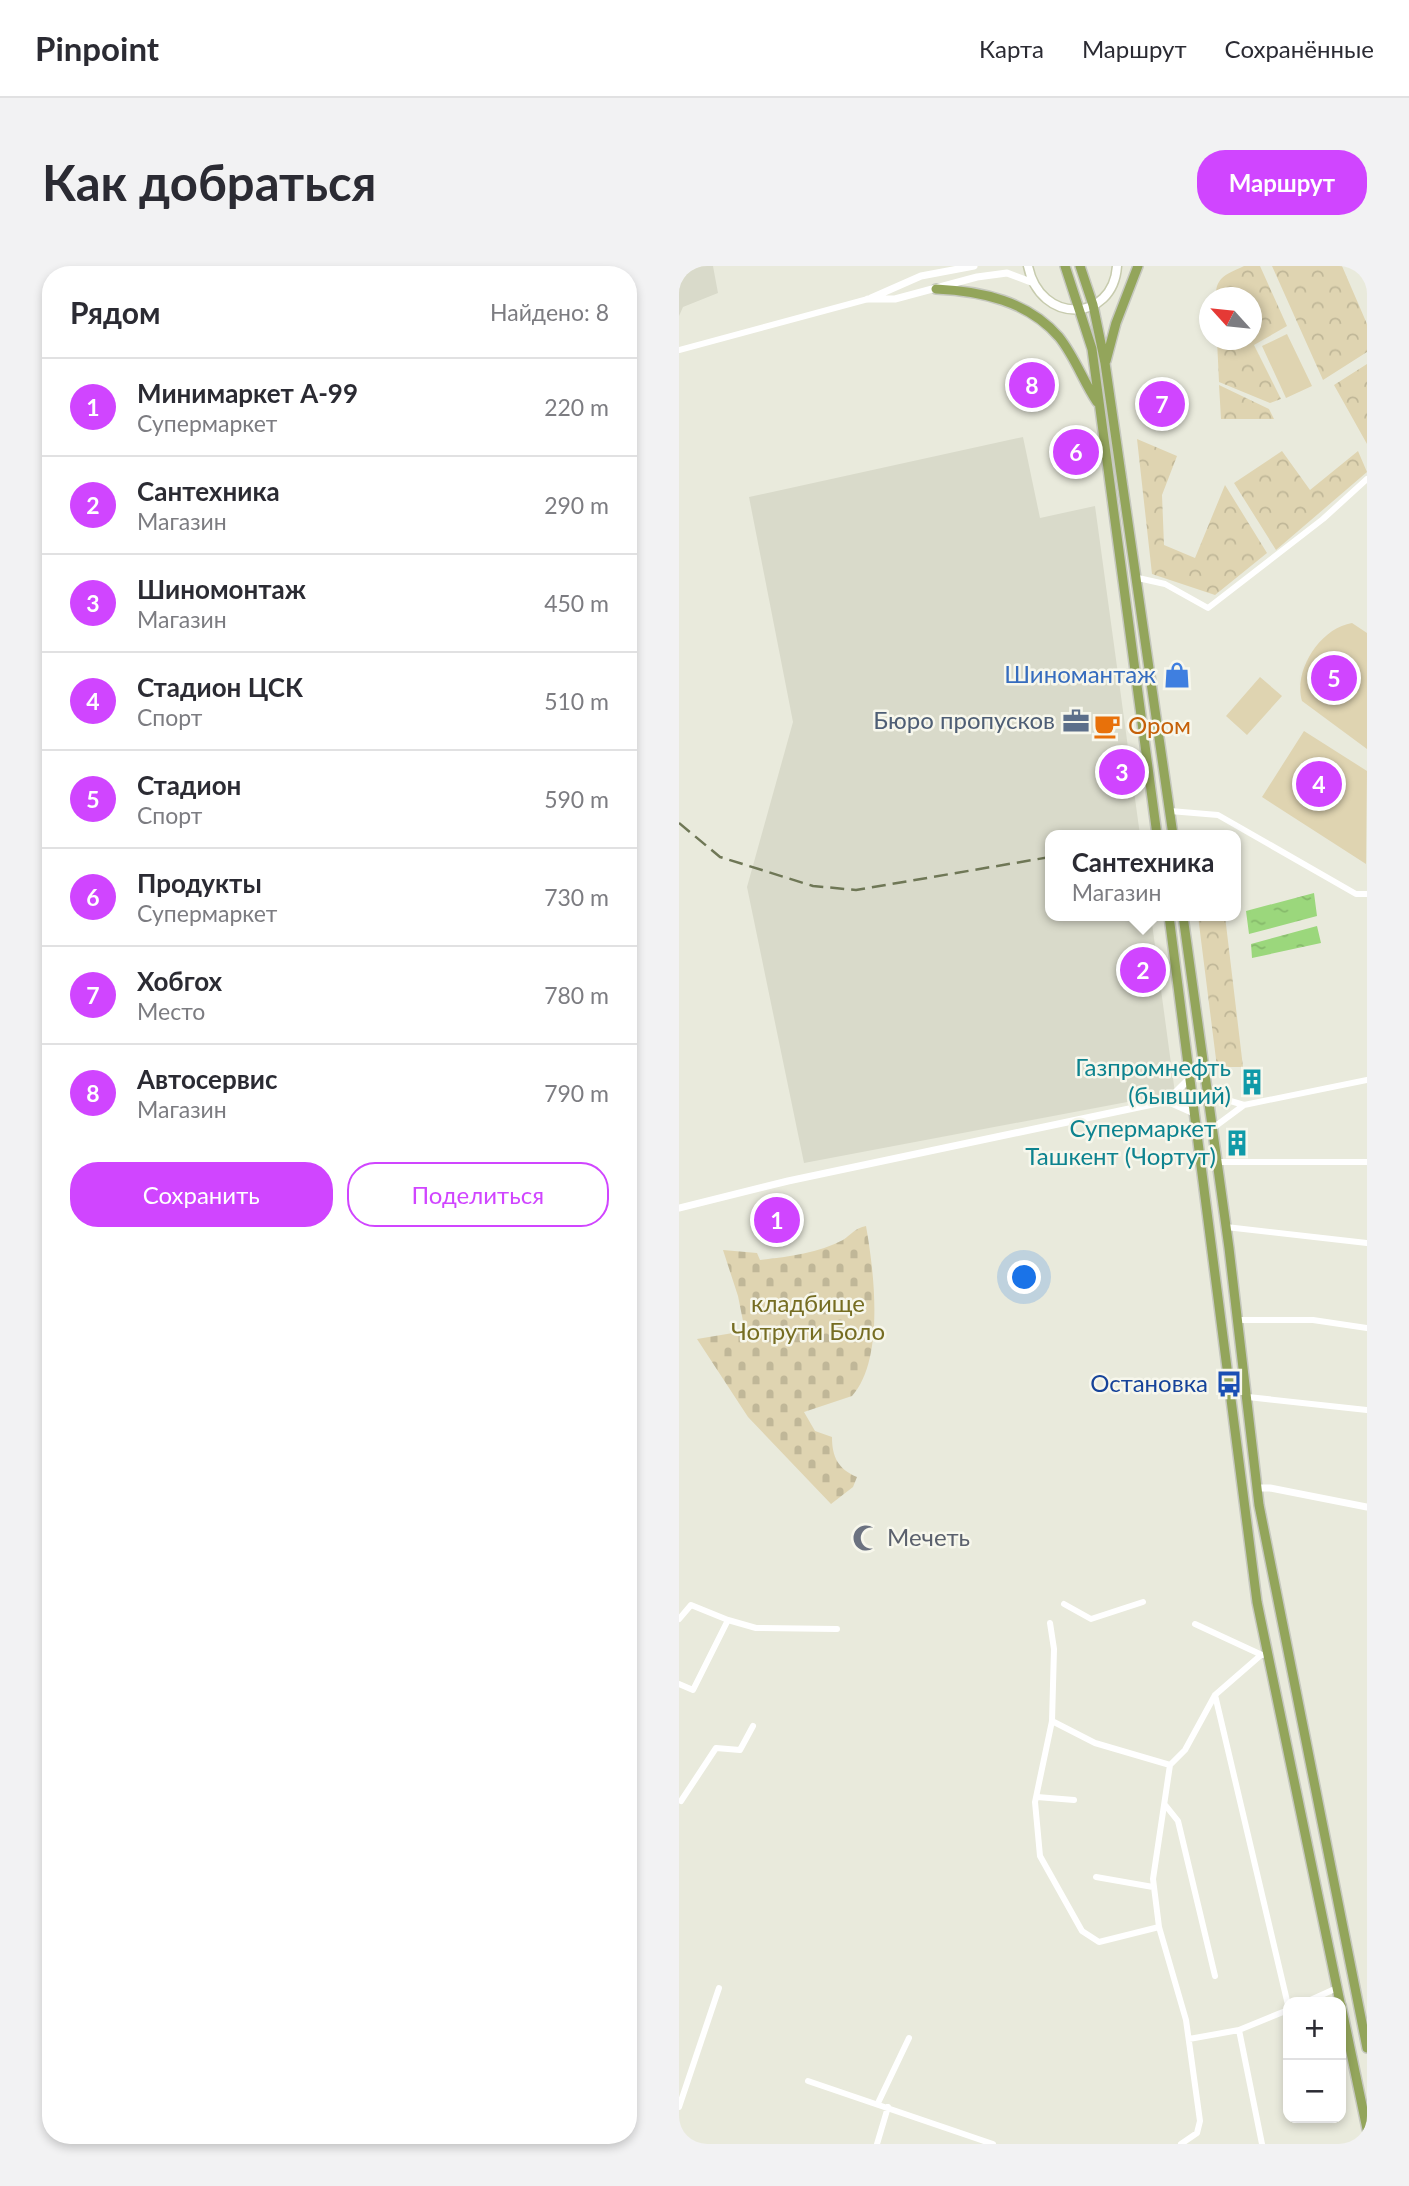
<!DOCTYPE html>
<html lang="ru">
<meta charset="utf-8">
<style>
:root{--surface:#fff;--page:#f2f2f3;--text:#2b2b33;--muted:#7c7c81;--line:#e1e1e2;--accent:#d045ff}
body{margin:0;font-family:Lato,sans-serif;background:var(--page);color:var(--text)}
.controls{position:absolute;right:21px;bottom:21px;display:grid;overflow:hidden;border-radius:14px;box-shadow:0 4px 10px #0003}
.controls button{width:63px;height:63px;display:grid;place-items:center;padding:0;border:0;border-bottom:2px solid var(--line);background:var(--surface);color:var(--text);font:35px sans-serif}
.compass{position:absolute;left:520px;top:21px;width:63px;height:63px;border-radius:50%;background:var(--surface);box-shadow:0 4px 10px #0003;rotate:297deg}
.you{position:absolute;left:346px;top:1012px;width:24px;height:24px;margin:-18px;border:5px solid #fff;border-radius:50%;background:#1a73e8;box-shadow:0 0 0 10px #1a73e833}
.badge{display:grid;place-items:center;width:46px;height:46px;border-radius:50%;background:var(--accent);color:#fff;font-size:23px;font-weight:700}
.pin{position:absolute;translate:-50% -50%;border:4px solid #fff;box-shadow:0 2px 7px #0006}
.popup{position:absolute;left:366px;top:564px;width:196px;height:91px;box-sizing:border-box;display:grid;place-content:center;border-radius:14px;background:var(--surface);filter:drop-shadow(0 2px 5px #0005);font-size:23px;white-space:nowrap;color:var(--muted)}
.popup b{font-size:26px;color:var(--text)}
.popup::after{content:'';position:absolute;left:50%;top:100%;margin-left:-14px;border:14px solid transparent;border-top-color:var(--surface)}
.list{margin:0;padding:0;list-style:none}
h2{display:flex;justify-content:space-between;align-items:center;height:91px;margin:0;padding:0 28px;font-size:30px}
h2 small{font-size:23px;font-weight:400;color:var(--muted)}
.list li{display:grid;grid-template-columns:46px 1fr auto;gap:21px;align-items:center;box-sizing:border-box;height:98px;padding:0 28px;border-top:2px solid var(--line)}
.list b{display:block;font-size:26px;white-space:nowrap}
.list p{margin:0;font-size:23px;white-space:nowrap;color:var(--muted)}
.list em{font-size:23px;font-style:normal;color:var(--muted)}
.actions{display:flex;gap:14px;padding:21px 28px}
.actions a{flex:1;padding:16px 0;border:2px solid var(--accent);border-radius:28px;text-align:center;font-size:24px;color:var(--accent)}
.actions .main{background:var(--accent);color:#fff}
.map{position:relative;flex:none;width:688px;height:1878px;overflow:hidden;border-radius:28px}
header{display:flex;align-items:center;gap:42px;box-sizing:border-box;height:98px;padding:0 35px;background:var(--surface);border-bottom:2px solid var(--line)}
header strong{font-size:33px}
nav{display:flex;gap:38px;margin-inline-start:auto;font-size:24px}
.intro{display:flex;align-items:center;justify-content:space-between;box-sizing:border-box;height:168px;padding:0 42px}
h1{margin:0;font-size:49px}
.button{padding:18px 32px;border-radius:28px;background:var(--accent);color:#fff;font-size:24px;font-weight:700}
main{display:flex;gap:42px;padding:0 42px}
aside{flex:1;background:var(--surface);border-radius:28px;box-shadow:0 4px 10px #0003}
.map>svg:first-child{display:block}
.built{fill:#d9daca}
.forest{fill:url(#forest-crowns)}
.cemetery{fill:url(#cemetery-stones)}
.pitch{fill:#dfd4b1}
.water{fill:url(#water-ripples)}
.lines{fill:none;stroke-linecap:round;stroke-linejoin:round}
.secondary-casing{stroke:#c7cbae;stroke-width:11}
.primary-casing{stroke:#c6c8bf;stroke-width:12}
.minor{stroke:#fff;stroke-width:6}
.tertiary{stroke:#fff;stroke-width:7}
.secondary{stroke:#fff;stroke-width:8}
.primary{stroke:#93a55b;stroke-width:9}
.rail{stroke:#6f7756;stroke-width:2.5;stroke-dasharray:14 7;stroke-linecap:butt}
.labels{text-anchor:middle;stroke-width:5;stroke-linejoin:round;paint-order:stroke}
.shop-label{font-size:24px;fill:#366cbe;stroke:#f7f7ec;text-anchor:end}
.service-label{font-size:24px;fill:#4e5e75;stroke:#f7f7ec;text-anchor:end}
.food-label{font-size:24px;fill:#c56008;stroke:#f7f7ec;text-anchor:start}
.culture-label{font-size:24px;fill:#0d838f;stroke:#f7f7ec;text-anchor:end}
.park-label{font-size:24px;fill:#766d22;stroke:#f7f7ec}
.transit-label{font-size:24px;fill:#164399;stroke:#f7f7ec;text-anchor:end}
.worship-label{font-size:24px;fill:#5b616d;stroke:#f7f7ec;text-anchor:start}
</style>
<header>
<strong>Pinpoint</strong>
<nav><a>Карта</a><a>Маршрут</a><a>Сохранённые</a></nav>
</header>
<div class="intro"><h1>Как добраться</h1><a class="button">Маршрут</a></div>
<main>
<aside>
<h2>Рядом<small>Найдено: 8</small></h2>
<ul class="list">
<li><span class="badge">1</span><div><b>Минимаркет А-99</b><p>Супермаркет</p></div><em>220 m</em></li>
<li><span class="badge">2</span><div><b>Сантехника</b><p>Магазин</p></div><em>290 m</em></li>
<li><span class="badge">3</span><div><b>Шиномонтаж</b><p>Магазин</p></div><em>450 m</em></li>
<li><span class="badge">4</span><div><b>Стадион ЦСК</b><p>Спорт</p></div><em>510 m</em></li>
<li><span class="badge">5</span><div><b>Стадион</b><p>Спорт</p></div><em>590 m</em></li>
<li><span class="badge">6</span><div><b>Продукты</b><p>Супермаркет</p></div><em>730 m</em></li>
<li><span class="badge">7</span><div><b>Хобгох</b><p>Место</p></div><em>780 m</em></li>
<li><span class="badge">8</span><div><b>Автосервис</b><p>Магазин</p></div><em>790 m</em></li>
</ul>
<div class="actions"><a class="main">Сохранить</a><a>Поделиться</a></div>
</aside>
<div class="map">
<svg width="688" height="1878" viewBox="0 0 688 1878">
<defs>
<pattern id="forest-crowns" width="20" height="18" patternUnits="userSpaceOnUse" patternTransform="scale(1.75)"><rect width="20" height="18" fill="#dfd4b1"/><path d="M2 6a3 3 0 1 1 6 0M12 15a3 3 0 1 1 6 0" fill="none" stroke="#c0b798"/></pattern>
<pattern id="cemetery-stones" width="16" height="16" patternUnits="userSpaceOnUse" patternTransform="scale(1.75)"><rect width="16" height="16" fill="#dfd4b1"/><path d="M2 7V4a2 2 0 0 1 4 0v3zM10 15v-3a2 2 0 0 1 4 0v3z" fill="#c0b798"/></pattern>
<pattern id="water-ripples" width="26" height="14" patternUnits="userSpaceOnUse" patternTransform="scale(1.75)"><rect width="26" height="14" fill="#9bd77c"/><path d="M2 4q2-2 4 0t4 0M15 11q2-2 4 0t4 0" fill="none" stroke="#86b96b"/></pattern>
</defs>
<rect width="100%" height="100%" fill="#e9eadc"/>
<path class="built" d="M0 0H34L39 27 4 41 0 50Z
M344 171 361 252 416 240 461 569H371V650H472L496 827 125 897 68 621 114 456 70 231Z"/>
<path class="forest" d="M565 0H581L608 60 575 79 602 133 591 137 540 116 538 74H572V32L537 31C536 11 548 8 565 0Z
M593 0H663L688 58V86L644 114Z
M688 98V178L655 119Z
M540 119 590 143 595 153H542Z
M458 173 498 190 483 229 485 279 516 292 546 219 588 287 536 329 473 308Z
M603 185 631 224 679 185 688 206 597 284 555 217Z
M519 650H546L564 801H538Z"/>
<path class="cemetery" d="M187 960C195 1005 206 1093 173 1130L125 1146 136 1165 153 1171C153 1191 159 1203 178 1211L174 1221 152 1238 69 1151 18 1073 66 1065 59 1030 44 984 78 987 81 994C108 991 140 987 164 974 173 968 176 962 187 960Z"/>
<path class="pitch" d="M608 68 633 120 607 132 583 80Z
M673 357 688 367V483L623 435C614 405 641 362 673 357Z
M581 411 603 430 568 469 547 450Z
M625 465 688 505 687 598 583 531Z"/>
<path class="water" d="M635 627 638 650 570 668 567 645Z
M638 660 642 677 573 692 572 678Z"/>
<g class="lines">
<g class="secondary-casing">
<path id="secondary" d="M349 0C361 59 434 57 438 0"/>
</g>
<g class="primary-casing">
<path id="primary" d="M386 0 413 83 478 569
M401 0 414 39 426 97 494 569
M257 23C302 25 349 35 380 71 396 91 404 115 418 136
M427 95 437 57 459 0
M490 650 578 1336 661 1736
M504 650 550 982 580 1239 688 1782
M662 1739 688 1863"/>
</g>
<path class="minor" d="M0 84 189 33
M459 312 486 318 529 342 644 253 688 213
M491 545 539 549 677 628H688
M528 828 565 839
M534 862 565 839 688 814
M539 896H688
M547 961 688 977
M560 1054H634L688 1062
M569 1131 688 1144
M385 1338 412 1353 464 1336
M0 1353 12 1339 49 1354
M371 1357 375 1383 373 1455 356 1536 361 1590 403 1665 420 1676 480 1661 474 1613 491 1499 506 1484 536 1429 582 1389
M516 1358 583 1389
M0 1418 14 1424 49 1354 77 1362 158 1363
M536 1429 609 1739
M373 1455 416 1477 491 1499
M358 1531 395 1534
M2 1535 37 1482 61 1484 74 1460
M487 1540 499 1555 536 1710
M417 1611 474 1621
M480 1661 507 1754 521 1855 518 1867 502 1878
M627 1736 658 1722
M560 1764 583 1878
M510 1773 560 1764 609 1744
M129 1815 314 1878
M199 1837 230 1772
M0 1841 40 1722
M198 1878 209 1841"/>
<path class="tertiary" d="M192 32 242 10 295 0
M189 33H216L298 11 328 7 352 16
M488 835 515 847
M0 942 109 915 488 835 510 813
M578 1222H591L688 1241"/>
<use href="#secondary" class="secondary"/>
<use href="#primary" class="primary"/>
<path class="rail" d="M0 557 41 591 134 620 177 624 371 591"/>
</g>
<defs>
<g id="shop-bare" transform="scale(2.1)"><path d="M-5-2.5h2.3a2.7 3.5 0 0 1 5.4 0H5L5.5 6h-11ZM-1.5-2.5h3a1.5 2.3 0 0 0-3 0Z" fill="#3f7fe0" stroke="#f7f7ec" stroke-width="2.5" paint-order="stroke"/></g>
<g id="office-bare" transform="scale(2.1)"><path d="M-6-3h4V-5.5h4V-3h4V5H-6ZM-1-4.5V-3h2v-1.5ZM-6 0V1H6V0Z" fill="#5c6f8a" stroke="#f7f7ec" stroke-width="2.5" paint-order="stroke"/></g>
<g id="cafe-bare" transform="scale(2.1)"><path d="M-5.5-4.5H6V0H3Q3 3.5 0 3.5H-2.5Q-5.5 3.5-5.5 0ZM3-3.2v2h1.7v-2ZM-6 4.5H4V6H-6Z" fill="#e8710a" stroke="#f7f7ec" stroke-width="2.5" paint-order="stroke"/></g>
<g id="building-bare" transform="scale(2.1)"><path d="M-4-6H4V6H1V3H-1V6H-4ZM-2.5-4.3h1.7v1.8h-1.7ZM.8-4.3h1.7v1.8H.8ZM-2.5-1h1.7V.8h-1.7ZM.8-1h1.7V.8H.8Z" fill="#0f9aa8" stroke="#f7f7ec" stroke-width="2.5" paint-order="stroke"/></g>
<g id="bus-bare" transform="scale(2.1)"><path d="M-5-6H5V4H4V6H2V4H-2V6H-4V4H-5ZM-3.5-4V0h7V-4ZM-3.5 1.2v1.5H-2V1.2ZM2 1.2v1.5H3.5V1.2Z" fill="#1a4fb4" stroke="#f7f7ec" stroke-width="2.5" paint-order="stroke"/></g>
<g id="mosque-bare" transform="scale(2.1)"><path d="M3.5-4.9A6 6 0 1 0 3.5 4.9A5 5 0 1 1 3.5-4.9Z" fill="#6b7280" stroke="#f7f7ec" stroke-width="2.5" paint-order="stroke"/></g>
</defs>
<g fill-rule="evenodd">
<use href="#shop-bare" x="498" y="409"/>
<use href="#office-bare" x="397" y="455"/>
<use href="#cafe-bare" x="428" y="460"/>
<use href="#building-bare" x="573" y="816"/>
<use href="#building-bare" x="558" y="877"/>
<use href="#bus-bare" x="550" y="1118"/>
<use href="#mosque-bare" x="187" y="1272"/>
</g>
<g class="labels">
<g class="shop-label">
<text x="477" y="417">Шиномантаж</text>
</g>
<g class="service-label">
<text x="376" y="463">Бюро пропусков</text>
</g>
<g class="food-label">
<text x="449" y="468">Ором</text>
</g>
<g class="culture-label">
<text x="552" y="810">Газпромнефть<tspan x="552" dy="28">(бывший)</tspan></text>
<text x="537" y="871">Супермаркет<tspan x="537" dy="28">Ташкент (Чортут)</tspan></text>
</g>
<g class="park-label">
<text x="129" y="1046">кладбище<tspan x="129" dy="28">Чотрути Боло</tspan></text>
</g>
<g class="transit-label">
<text x="529" y="1126">Остановка</text>
</g>
<g class="worship-label">
<text x="208" y="1280">Мечеть</text>
</g>
</g>
</svg>
<div class="controls">
<button>+</button>
<button>−</button>
</div>
<svg class="compass" viewBox="-18 -18 36 36"><path d="M0-13l5 13h-10z" fill="#e53935"/><path d="M0 13l5-13h-10z" fill="#7c7c81"/></svg>
<div class="you"></div>
<div class="pin badge" style="left:98px;top:954px">1</div>
<div class="pin badge" style="left:464px;top:704px">2</div>
<div class="popup"><b>Сантехника</b>Магазин</div>
<div class="pin badge" style="left:443px;top:506px">3</div>
<div class="pin badge" style="left:640px;top:518px">4</div>
<div class="pin badge" style="left:655px;top:412px">5</div>
<div class="pin badge" style="left:397px;top:186px">6</div>
<div class="pin badge" style="left:483px;top:138px">7</div>
<div class="pin badge" style="left:353px;top:119px">8</div>
</div>
</main>
